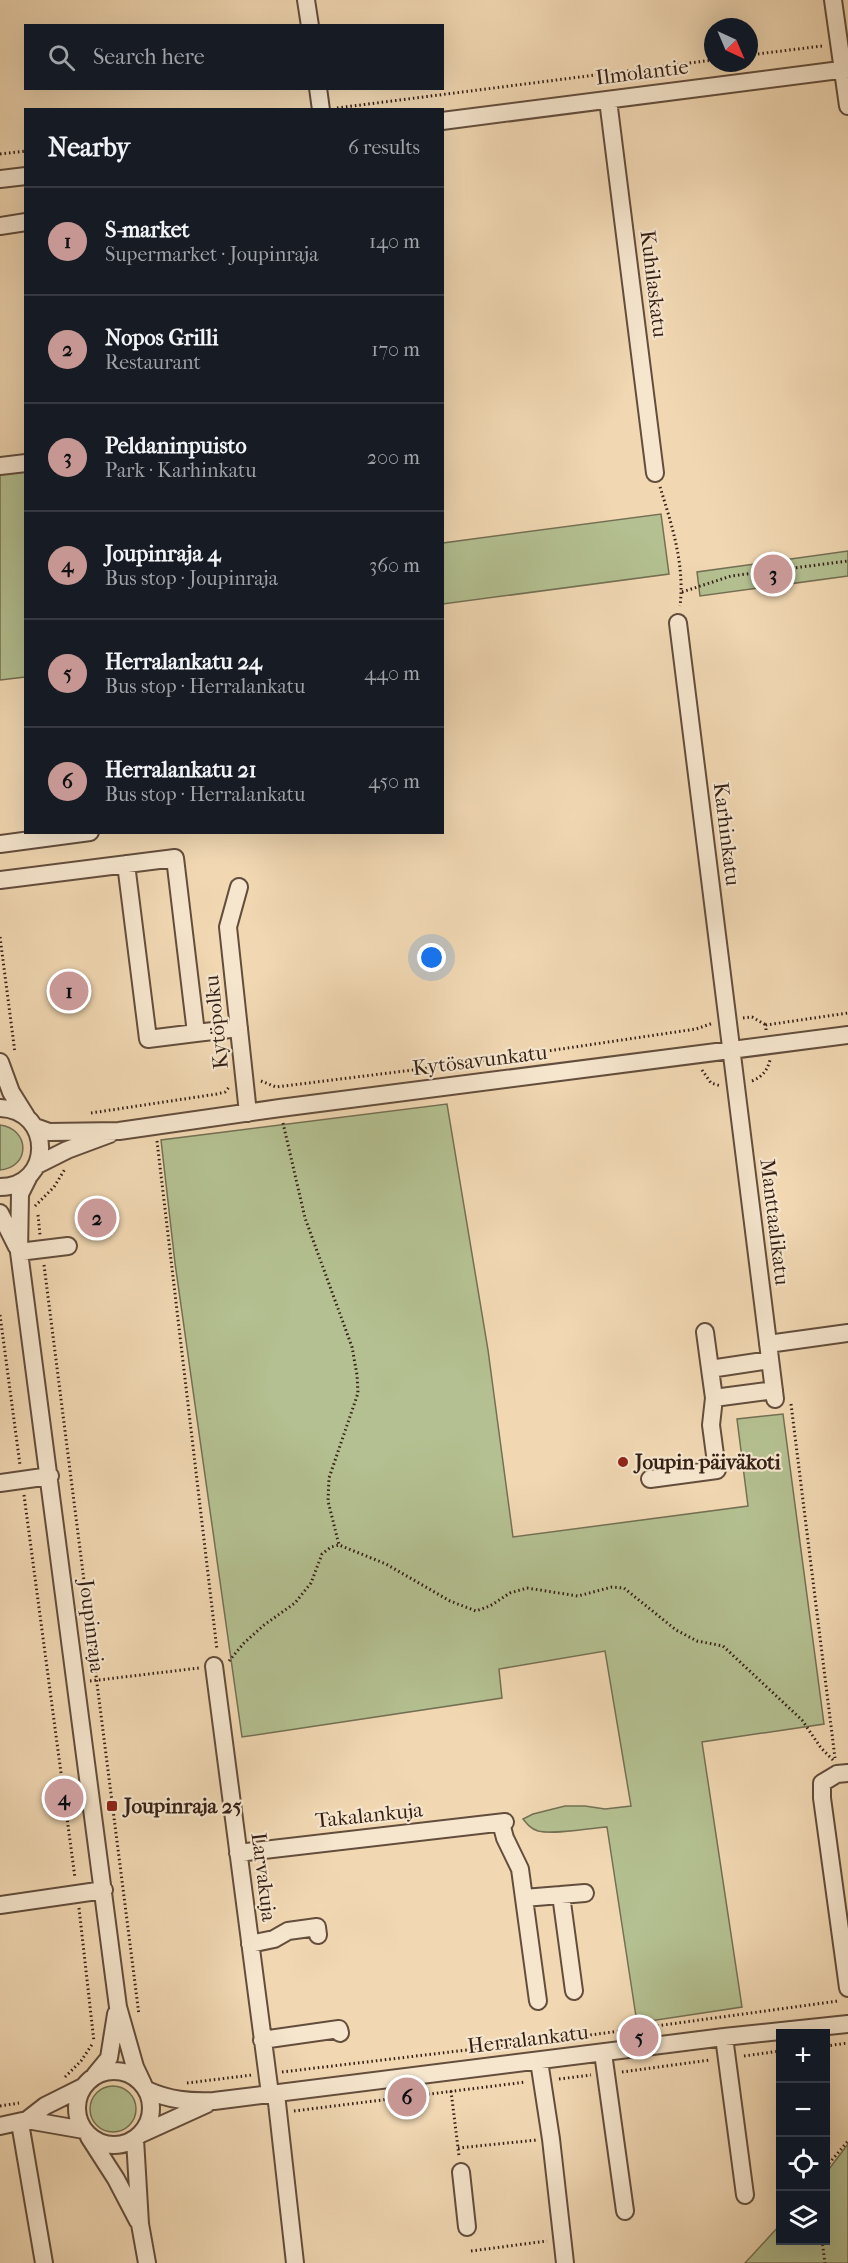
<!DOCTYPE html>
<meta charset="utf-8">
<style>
:root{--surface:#171b24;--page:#20242c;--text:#f1f3f6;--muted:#9ea1a6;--line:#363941;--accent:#c59692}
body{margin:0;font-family:"IM FELL French Canon",serif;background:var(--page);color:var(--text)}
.controls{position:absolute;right:18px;bottom:18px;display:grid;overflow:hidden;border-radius:0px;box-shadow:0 6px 24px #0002}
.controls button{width:54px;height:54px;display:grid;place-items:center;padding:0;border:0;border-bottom:2px solid var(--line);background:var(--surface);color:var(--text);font:30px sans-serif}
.compass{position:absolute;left:704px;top:18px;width:54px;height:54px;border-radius:50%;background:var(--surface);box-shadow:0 6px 24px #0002;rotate:136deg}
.you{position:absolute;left:432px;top:958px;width:21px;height:21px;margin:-15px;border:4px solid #fff;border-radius:50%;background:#1a73e8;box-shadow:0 0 0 9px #1a73e833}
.badge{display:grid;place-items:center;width:39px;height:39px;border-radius:50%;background:var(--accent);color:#111;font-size:20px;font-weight:700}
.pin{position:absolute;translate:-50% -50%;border:3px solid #fff;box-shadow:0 2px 6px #0006}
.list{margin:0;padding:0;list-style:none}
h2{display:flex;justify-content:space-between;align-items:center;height:78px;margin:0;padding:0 24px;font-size:26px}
h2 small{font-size:20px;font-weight:400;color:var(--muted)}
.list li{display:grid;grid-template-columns:39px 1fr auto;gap:18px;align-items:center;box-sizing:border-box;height:108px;padding:0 24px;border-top:2px solid var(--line)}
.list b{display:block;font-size:22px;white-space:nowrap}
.list p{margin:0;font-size:20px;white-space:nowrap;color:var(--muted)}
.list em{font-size:20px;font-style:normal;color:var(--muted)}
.icon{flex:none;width:33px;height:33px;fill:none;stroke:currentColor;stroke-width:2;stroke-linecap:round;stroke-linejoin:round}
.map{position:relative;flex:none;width:848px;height:2263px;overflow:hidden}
.search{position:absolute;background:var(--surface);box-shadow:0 6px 24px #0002;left:24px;top:24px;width:420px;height:66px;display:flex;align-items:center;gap:15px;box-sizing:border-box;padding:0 21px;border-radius:0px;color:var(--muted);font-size:22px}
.panel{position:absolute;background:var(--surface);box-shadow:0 6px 24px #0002;left:24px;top:108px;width:420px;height:726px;border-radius:0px}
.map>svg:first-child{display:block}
.green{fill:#b4c091;stroke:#747053;stroke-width:1.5}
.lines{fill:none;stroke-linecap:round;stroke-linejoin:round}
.minor-casing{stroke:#634d3c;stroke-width:20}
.path{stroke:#341f15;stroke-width:3;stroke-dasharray:1.5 3;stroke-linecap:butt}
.minor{stroke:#f6e6ce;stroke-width:16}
.poi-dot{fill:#8f2418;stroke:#f6e6ce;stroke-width:2}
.labels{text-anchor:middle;stroke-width:4.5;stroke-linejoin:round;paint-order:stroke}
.street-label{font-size:21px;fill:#341f15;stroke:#f6e6ce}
.poi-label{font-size:21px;font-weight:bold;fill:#341f15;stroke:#f6e6ce;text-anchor:start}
</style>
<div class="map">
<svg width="848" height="2263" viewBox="0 0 848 2263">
<rect width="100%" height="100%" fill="#f1d8b3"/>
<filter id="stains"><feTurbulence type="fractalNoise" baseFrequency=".00333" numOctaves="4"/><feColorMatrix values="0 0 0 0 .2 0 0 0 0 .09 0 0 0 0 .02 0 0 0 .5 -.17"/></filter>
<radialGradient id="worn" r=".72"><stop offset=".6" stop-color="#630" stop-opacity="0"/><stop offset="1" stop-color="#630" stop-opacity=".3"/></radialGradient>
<path class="green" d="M25 470V677L0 680V473Z
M661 514 669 574 443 604V543Z
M848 551V576L700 596 697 572Z
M447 1104 488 1350 513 1537 748 1506 737 1419 783 1414 824 1724 702 1742 742 2007 637 2023 607 1827C588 1828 556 1835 538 1831 531 1829 527 1824 523 1819L533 1814 565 1806H585L605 1809 631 1806 605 1651 499 1669 502 1698 242 1737 175 1263 161 1140Z
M0 1125C30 1129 31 1167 0 1170Z
M90 2109a23 23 0 1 1 46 0a23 23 0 1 1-46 0Z
M848 2144V2263H745L780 2225V2240H826V2173Z"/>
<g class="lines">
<g class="minor-casing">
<path id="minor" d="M306 0 310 26
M833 0 848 106
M318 88 321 110
M608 100 655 473
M442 121 848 69
M0 179 26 176
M0 226 26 222
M0 466 26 463
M678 623 775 1399
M0 844 90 832
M126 864 148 1039 196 1033
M0 880 175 858 196 1033 239 1028
M239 887 228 927 248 1113
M0 1062 11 1092 26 1116
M0 1108C54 1110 53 1187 0 1187
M35 1127 49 1132 119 1131 280 1108 848 1035
M37 1165 67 1150 110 1134
M28 1178 20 1194 19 1252 118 2007 135 2067 143 2084
M0 1213 17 1247
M19 1252 68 1246
M705 1332 710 1369
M768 1344 848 1333
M770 1360 710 1369 714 1398 774 1390
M650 1479 717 1470 711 1425 714 1398
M0 1483 50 1476
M214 1666 270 2094
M848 1773 837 1774 822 1783V1798L848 1988
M501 1823 505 1838 520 1869 538 2001
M238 1853 505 1822
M561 1895 574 1991
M524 1898 585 1893
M0 1905 104 1890
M250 1944 274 1939 288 1931 317 1927 318 1935
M724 2037 745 2195
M262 2040 339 2029 340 2033
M603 2053 625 2211
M539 2061 551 2139 565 2263
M77 2108a37 37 0 1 1 74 0a37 37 0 1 1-74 0Z
M95 2075 109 2058 116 2014
M147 2090C169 2100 189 2102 214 2101L724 2037 848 2024
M276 2094 295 2263
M27 2120 84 2130
M20 2123 44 2263
M0 2126 27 2120 45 2106 83 2087
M141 2134 207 2104
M89 2137 116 2179 138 2221
M135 2139 140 2224 147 2263
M461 2172 467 2227"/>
</g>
<path class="path" d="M749 55 822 46
M337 108 713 60
M0 154 26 151
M660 487C672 525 685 566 680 606
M682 592 731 576 848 561
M0 937 15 1053
M743 1018 752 1017 766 1025
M766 1030V1025L848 1013
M702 1070 711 1083 721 1086
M261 1081 276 1087 453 1065 696 1029 713 1023
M752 1081C762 1077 767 1071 770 1060
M91 1113 217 1094 225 1092 230 1086
M283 1123 305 1218 352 1347 357 1375 358 1393 329 1478 328 1501 339 1545
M157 1141 217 1650
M35 1206 54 1187 65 1169
M38 1215 40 1235
M44 1265 139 2015
M0 1315 20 1465
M791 1404 835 1758
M24 1495 75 1878
M229 1661 244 1643 264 1625 295 1603 311 1583 322 1554 331 1547 339 1545 386 1564 450 1601 476 1611 490 1606 510 1593 527 1588 578 1596 612 1587 624 1588 676 1630 697 1641 723 1646 802 1720 821 1748 833 1760
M90 1681 199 1668
M79 1908 94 2042
M826 2046 848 2043
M744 2056 780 2051
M282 2072 576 2037 838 2001
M622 2072 710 2060
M65 2077 81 2061 93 2043
M559 2079 591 2075
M187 2083 252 2075
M451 2091 459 2156
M0 2106 19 2103
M294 2111 526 2082
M458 2148 537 2140
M826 2167 848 2141
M822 2240 825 2263
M471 2251 547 2241"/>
<use href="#minor" class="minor"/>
</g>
<g class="poi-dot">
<circle cx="623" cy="1462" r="6"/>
<rect x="106" y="1800" width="12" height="12" rx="3"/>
</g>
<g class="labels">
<g class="street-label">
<text transform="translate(642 72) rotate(-7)" y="7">Ilmolantie</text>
<text transform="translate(654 284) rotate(83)" y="7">Kuhilaskatu</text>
<text transform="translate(727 834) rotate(83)" y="7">Karhinkatu</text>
<text transform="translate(216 1022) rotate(-96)" y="7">Kytöpolku</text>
<text transform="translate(480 1060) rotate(-7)" y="7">Kytösavunkatu</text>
<text transform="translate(775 1222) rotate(83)" y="7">Manttaalikatu</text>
<text transform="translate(92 1626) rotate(83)" y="7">Joupinraja</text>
<text transform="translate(369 1815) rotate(-6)" y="7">Takalankuja</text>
<text transform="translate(264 1877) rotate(83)" y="7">Larvakuja</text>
<text transform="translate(528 2039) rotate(-7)" y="7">Herralankatu</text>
</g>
<g class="poi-label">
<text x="635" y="1469">Joupin päiväkoti</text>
<text x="124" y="1813">Joupinraja 25</text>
</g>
</g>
<rect width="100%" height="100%" filter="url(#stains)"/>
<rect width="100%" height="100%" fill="url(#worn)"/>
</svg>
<div class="controls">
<button>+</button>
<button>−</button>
<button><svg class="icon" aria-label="locate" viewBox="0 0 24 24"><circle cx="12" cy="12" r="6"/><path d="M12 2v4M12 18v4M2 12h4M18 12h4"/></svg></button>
<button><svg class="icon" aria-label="layers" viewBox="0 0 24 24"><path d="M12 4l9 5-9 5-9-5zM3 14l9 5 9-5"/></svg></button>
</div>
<svg class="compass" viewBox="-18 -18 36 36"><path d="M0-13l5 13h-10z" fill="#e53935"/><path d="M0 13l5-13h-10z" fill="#9ea1a6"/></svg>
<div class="you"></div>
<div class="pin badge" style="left:69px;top:991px">1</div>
<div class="pin badge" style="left:97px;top:1218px">2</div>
<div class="pin badge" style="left:773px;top:574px">3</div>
<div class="pin badge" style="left:64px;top:1798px">4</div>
<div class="pin badge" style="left:639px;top:2037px">5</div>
<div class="pin badge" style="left:407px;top:2097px">6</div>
<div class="search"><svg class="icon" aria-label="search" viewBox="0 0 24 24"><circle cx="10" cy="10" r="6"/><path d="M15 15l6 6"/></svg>Search here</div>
<section class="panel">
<h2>Nearby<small>6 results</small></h2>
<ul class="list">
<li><span class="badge">1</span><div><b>S-market</b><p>Supermarket · Joupinraja</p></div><em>140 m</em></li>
<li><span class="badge">2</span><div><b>Nopos Grilli</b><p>Restaurant</p></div><em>170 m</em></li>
<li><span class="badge">3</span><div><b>Peldaninpuisto</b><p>Park · Karhinkatu</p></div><em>200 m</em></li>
<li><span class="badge">4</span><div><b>Joupinraja 4</b><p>Bus stop · Joupinraja</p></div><em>360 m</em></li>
<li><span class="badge">5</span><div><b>Herralankatu 24</b><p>Bus stop · Herralankatu</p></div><em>440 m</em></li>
<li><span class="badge">6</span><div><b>Herralankatu 21</b><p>Bus stop · Herralankatu</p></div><em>450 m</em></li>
</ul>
</section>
</div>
